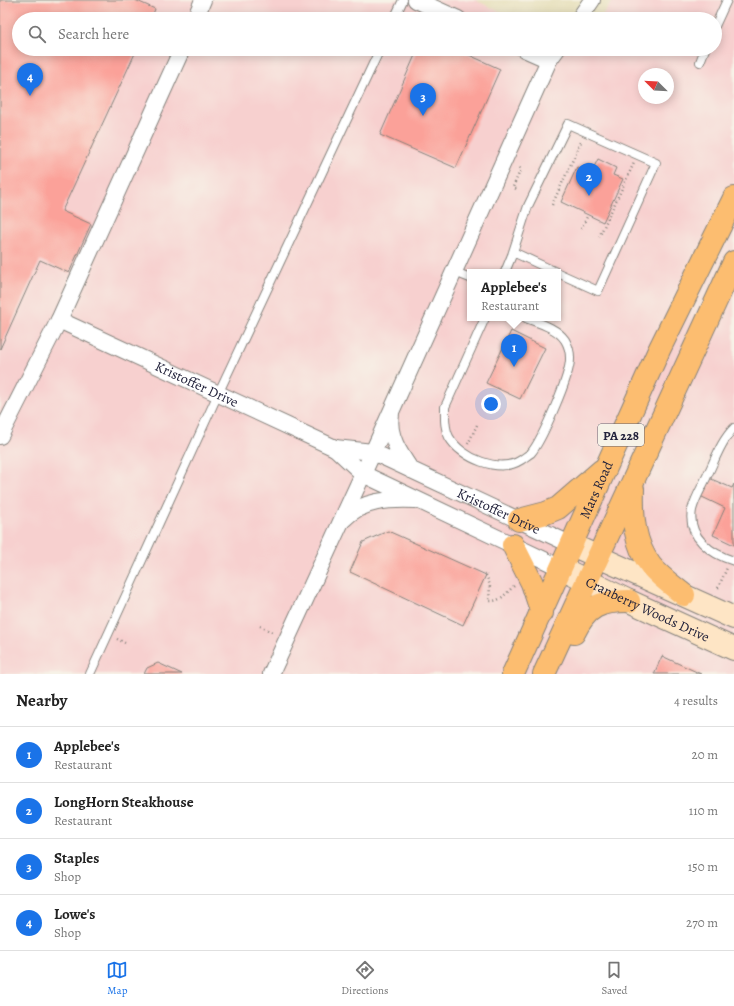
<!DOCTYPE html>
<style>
:root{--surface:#fff;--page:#f2f2f2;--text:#222;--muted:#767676;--line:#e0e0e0;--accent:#1a73e8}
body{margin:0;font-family:Alegreya,serif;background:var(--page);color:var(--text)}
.compass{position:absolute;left:638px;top:68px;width:36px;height:36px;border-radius:50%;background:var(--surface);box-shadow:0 2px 10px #0003;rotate:294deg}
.you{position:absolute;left:491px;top:404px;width:14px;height:14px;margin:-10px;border:3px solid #fff;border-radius:50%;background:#1a73e8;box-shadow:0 0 0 6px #1a73e833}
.badge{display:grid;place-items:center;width:26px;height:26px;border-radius:50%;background:var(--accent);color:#fff;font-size:13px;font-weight:700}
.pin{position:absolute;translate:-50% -33px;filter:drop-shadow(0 1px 2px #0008)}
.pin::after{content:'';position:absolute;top:21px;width:14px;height:12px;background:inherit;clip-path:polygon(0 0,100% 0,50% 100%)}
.popup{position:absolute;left:467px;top:269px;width:94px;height:52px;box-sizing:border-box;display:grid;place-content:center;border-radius:0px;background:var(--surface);filter:drop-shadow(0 1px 3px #0005);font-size:13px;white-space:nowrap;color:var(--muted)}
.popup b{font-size:15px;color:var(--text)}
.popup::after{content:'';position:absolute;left:50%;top:100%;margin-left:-8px;border:8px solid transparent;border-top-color:var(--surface)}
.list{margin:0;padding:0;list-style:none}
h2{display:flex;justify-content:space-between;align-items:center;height:52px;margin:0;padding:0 16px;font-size:17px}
h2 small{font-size:13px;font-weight:400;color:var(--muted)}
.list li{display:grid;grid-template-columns:26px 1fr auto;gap:12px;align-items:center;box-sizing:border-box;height:56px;padding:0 16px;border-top:1px solid var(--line)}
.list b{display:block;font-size:15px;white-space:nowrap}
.list p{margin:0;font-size:13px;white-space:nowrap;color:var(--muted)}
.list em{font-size:13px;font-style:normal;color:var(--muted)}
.icon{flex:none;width:22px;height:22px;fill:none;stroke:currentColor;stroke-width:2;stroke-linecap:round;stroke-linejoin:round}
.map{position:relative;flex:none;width:734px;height:674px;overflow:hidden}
.search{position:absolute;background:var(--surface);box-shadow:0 2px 10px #0003;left:12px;right:12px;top:12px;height:44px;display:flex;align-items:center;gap:10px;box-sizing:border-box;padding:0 14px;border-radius:22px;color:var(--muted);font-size:15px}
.sheet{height:276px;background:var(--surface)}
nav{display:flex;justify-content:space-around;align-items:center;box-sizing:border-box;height:56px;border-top:1px solid var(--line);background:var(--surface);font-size:11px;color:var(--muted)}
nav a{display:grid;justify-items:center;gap:2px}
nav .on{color:var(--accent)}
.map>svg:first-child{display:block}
.built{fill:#f7d0cf;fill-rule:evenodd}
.building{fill:#fba199}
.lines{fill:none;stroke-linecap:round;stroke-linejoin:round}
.lane-casing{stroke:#84817b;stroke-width:10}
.street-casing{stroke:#84817b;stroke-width:18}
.secondary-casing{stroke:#84817b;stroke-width:24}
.primary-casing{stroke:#84817b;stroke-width:24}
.path{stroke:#84817b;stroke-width:2.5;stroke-dasharray:1 3;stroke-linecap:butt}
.lane{stroke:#fff;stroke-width:8}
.street{stroke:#fff;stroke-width:16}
.secondary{stroke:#fee5c5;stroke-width:22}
.primary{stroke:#fcbd6f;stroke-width:22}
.labels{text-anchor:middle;stroke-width:3;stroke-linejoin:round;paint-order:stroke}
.shield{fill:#f7f3e8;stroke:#62616f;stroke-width:1}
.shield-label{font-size:13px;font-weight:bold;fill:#22223b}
.street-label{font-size:14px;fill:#22223b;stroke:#f7f3e8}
</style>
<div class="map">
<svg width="734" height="674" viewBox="0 0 734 674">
<rect width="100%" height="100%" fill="#f7f3e8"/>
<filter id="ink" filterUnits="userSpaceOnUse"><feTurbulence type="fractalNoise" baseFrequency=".025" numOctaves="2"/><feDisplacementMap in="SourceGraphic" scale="8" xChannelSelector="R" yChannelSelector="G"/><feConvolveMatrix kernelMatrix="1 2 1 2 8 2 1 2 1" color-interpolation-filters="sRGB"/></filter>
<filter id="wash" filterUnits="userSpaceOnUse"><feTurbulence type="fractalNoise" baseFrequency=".012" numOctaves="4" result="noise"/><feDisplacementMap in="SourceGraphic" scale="16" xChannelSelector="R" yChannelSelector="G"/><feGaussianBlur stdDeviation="0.9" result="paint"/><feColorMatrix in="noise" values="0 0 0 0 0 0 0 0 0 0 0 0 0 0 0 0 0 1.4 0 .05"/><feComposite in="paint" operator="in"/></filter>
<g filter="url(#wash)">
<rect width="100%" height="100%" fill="#e7e0bb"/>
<path class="built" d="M0 0H475L516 19H19V49H715V19H599L614 0H734V674H0ZM644 74H668V98H644ZM470 272H558V318H470Z"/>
<g id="blocks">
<path class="building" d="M0 0H135L155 9 151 19H19V49H137L62 211 91 224 69 273 40 260 0 349Z
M413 49H456L500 69 456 168 380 135 416 53Z
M598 159 616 168 613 175 623 179 603 222 561 202 577 167 585 171 588 164 594 167Z
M511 331 545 348 520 399 486 383Z
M709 478 732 488 734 484V545L713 535 725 508 700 496Z
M388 531 486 575 463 625 350 572 363 542Z
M662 656 701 674H654Z
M158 663 182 674H144L147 668Z"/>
</g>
</g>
<g filter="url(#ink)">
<use href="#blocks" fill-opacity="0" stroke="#84817b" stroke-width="1"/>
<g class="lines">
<g class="lane-casing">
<path id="lane" d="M394 19 403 0
M715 26 727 0
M700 62 705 49
M513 252 556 272
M455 272 470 278
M505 272 512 255 528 206 568 124 656 163 598 291 558 273
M485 318 445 407C445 417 444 428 449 437 461 458 499 474 521 460 524 458 528 455 531 453 542 440 571 374 570 358 570 352 568 345 565 340 557 328 539 323 526 318
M734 428C721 441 715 460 707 476 702 487 695 498 692 510 687 537 711 554 734 561
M90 674 218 394 380 49"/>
</g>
<g class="street-casing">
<g id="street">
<path d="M416 0 458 19"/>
<path d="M195 19 203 0"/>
<path d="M579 19 592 0"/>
<path d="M524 49 549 60"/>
<path id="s1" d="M59 320 335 448 363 474 561 568"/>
<path d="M391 415C387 435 400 454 411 470"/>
<path d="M0 436 59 320 182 49"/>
<path id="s2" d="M335 448 373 452 572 545"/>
<path d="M343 520C361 500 390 499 415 500"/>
<path d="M271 674 373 452 549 60 557 49"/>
</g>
</g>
<g class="secondary-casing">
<g id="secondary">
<path d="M572 545 734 618"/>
<path id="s3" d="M561 568 629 601 734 649"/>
</g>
</g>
<g class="primary-casing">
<g id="primary">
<path d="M633 489C632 516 634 544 651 566 660 577 673 586 684 595"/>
<path d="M519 520 546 513 558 508 602 470"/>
<path d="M513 545 532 583 542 613"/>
<path d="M574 633C587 606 600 601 629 601"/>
<path id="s4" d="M513 674 659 350 734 198"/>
<path d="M544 674 734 262"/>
</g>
</g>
<path class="path" d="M516 189 513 187 521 169 517 167
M552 205 582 140
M581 229 588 215
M599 237 634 163
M490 412 495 401
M468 444 477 425
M486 575 490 585 489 601C501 602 506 593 514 586
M718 588 727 568
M260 626 274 633
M117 639 125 643"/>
<use href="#lane" class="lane"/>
<use href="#street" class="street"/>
<use href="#secondary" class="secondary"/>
<use href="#primary" class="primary"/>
</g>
</g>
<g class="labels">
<rect class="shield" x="598" y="424" width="46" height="22" rx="3"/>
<g class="shield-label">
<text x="621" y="440">PA 228</text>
</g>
<g class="street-label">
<text dy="5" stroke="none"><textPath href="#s1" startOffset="152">Kristoffer Drive</textPath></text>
<text dy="5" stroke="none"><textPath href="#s4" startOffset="202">Mars Road</textPath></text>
<text dy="5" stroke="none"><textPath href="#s2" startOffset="177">Kristoffer Drive</textPath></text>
<text dy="5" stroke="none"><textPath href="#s3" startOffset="96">Cranberry Woods Drive</textPath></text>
</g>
</g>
</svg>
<svg class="compass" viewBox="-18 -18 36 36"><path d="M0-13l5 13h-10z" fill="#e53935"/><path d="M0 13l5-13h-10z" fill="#767676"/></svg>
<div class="you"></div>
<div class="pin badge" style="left:514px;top:367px">1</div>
<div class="popup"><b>Applebee's</b>Restaurant</div>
<div class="pin badge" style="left:589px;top:196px">2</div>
<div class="pin badge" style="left:423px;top:116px">3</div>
<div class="pin badge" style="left:30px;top:96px">4</div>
<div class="search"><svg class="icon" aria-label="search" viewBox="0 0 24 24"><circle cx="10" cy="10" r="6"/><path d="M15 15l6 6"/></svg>Search here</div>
</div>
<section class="sheet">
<h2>Nearby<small>4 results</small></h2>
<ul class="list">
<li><span class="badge">1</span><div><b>Applebee's</b><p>Restaurant</p></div><em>20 m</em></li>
<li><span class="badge">2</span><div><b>LongHorn Steakhouse</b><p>Restaurant</p></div><em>110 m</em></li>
<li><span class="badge">3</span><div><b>Staples</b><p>Shop</p></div><em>150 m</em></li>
<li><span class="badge">4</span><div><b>Lowe's</b><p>Shop</p></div><em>270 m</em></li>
</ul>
</section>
<nav>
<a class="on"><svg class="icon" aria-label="map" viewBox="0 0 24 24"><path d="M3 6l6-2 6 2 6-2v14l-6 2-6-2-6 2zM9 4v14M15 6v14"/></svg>Map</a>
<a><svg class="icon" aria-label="directions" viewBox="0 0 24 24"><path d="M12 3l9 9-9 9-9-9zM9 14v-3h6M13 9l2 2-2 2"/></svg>Directions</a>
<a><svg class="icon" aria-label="saved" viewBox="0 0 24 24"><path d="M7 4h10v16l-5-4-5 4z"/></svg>Saved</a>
</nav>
